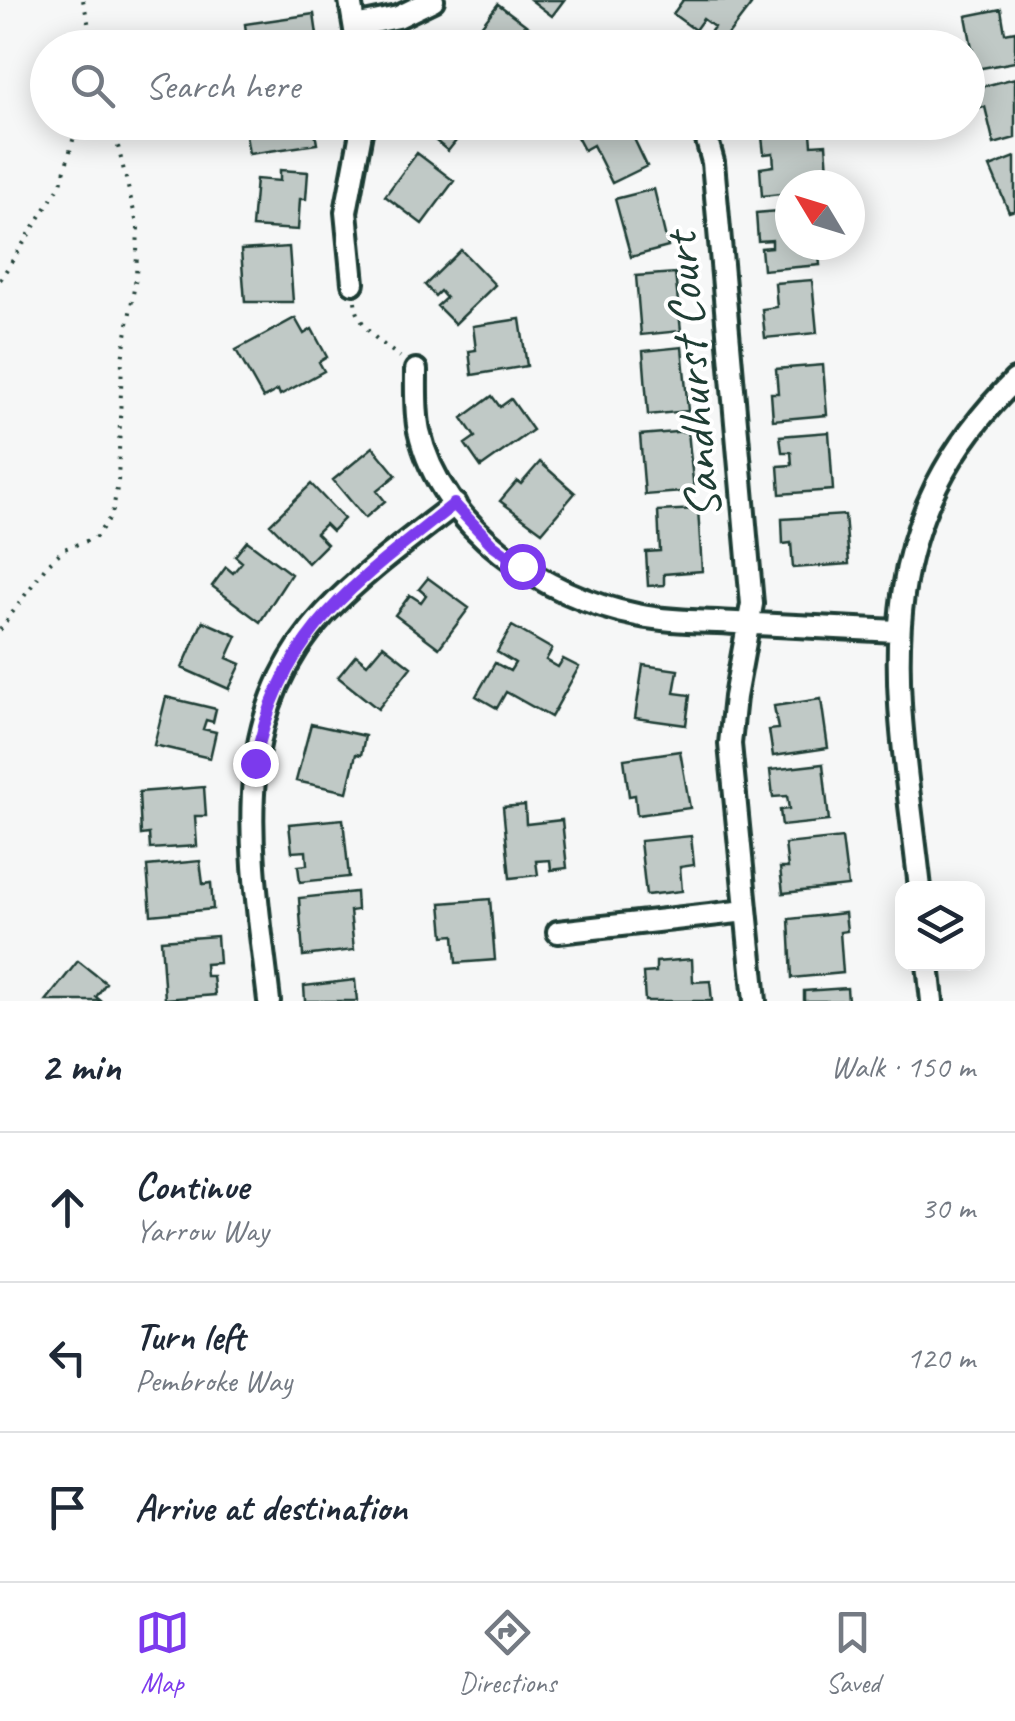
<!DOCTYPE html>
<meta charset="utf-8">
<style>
:root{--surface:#fff;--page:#f6f6f7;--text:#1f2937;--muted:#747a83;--line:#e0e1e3;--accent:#7c3aed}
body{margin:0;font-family:Caveat,sans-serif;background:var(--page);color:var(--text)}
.controls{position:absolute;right:30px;bottom:30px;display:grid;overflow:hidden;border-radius:20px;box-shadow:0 5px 25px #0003}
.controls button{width:90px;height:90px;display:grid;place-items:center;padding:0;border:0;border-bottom:2px solid var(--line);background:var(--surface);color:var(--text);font:50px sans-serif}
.compass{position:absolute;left:775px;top:170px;width:90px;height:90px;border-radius:50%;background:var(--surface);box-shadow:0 5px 25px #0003;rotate:308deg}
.stop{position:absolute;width:30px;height:30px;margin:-22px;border:8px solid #7c3aed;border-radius:50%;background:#fff}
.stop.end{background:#7c3aed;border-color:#fff;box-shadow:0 2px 10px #0008}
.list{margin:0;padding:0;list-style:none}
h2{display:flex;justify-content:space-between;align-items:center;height:130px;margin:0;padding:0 40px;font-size:42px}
h2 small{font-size:32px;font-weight:400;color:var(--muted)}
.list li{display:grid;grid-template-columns:65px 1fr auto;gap:30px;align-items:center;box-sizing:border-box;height:150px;padding:0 40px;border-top:2px solid var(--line)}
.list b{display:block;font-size:38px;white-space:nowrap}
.list p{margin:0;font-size:32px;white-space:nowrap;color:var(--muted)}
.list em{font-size:32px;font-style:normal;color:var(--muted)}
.icon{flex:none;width:55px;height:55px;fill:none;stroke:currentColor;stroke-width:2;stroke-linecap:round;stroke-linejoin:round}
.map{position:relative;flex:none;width:1015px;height:1001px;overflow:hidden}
.search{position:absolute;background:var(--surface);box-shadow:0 5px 25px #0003;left:30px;right:30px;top:30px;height:110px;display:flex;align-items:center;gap:25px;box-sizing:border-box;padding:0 35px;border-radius:55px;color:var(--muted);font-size:38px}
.sheet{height:580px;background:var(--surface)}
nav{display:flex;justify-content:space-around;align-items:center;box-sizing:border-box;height:140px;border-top:2px solid var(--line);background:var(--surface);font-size:28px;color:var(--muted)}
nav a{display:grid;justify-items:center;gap:5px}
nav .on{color:var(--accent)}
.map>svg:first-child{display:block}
.building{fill:#c0c9c6;stroke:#1f3d34;stroke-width:2.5}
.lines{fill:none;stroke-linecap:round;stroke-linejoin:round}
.minor-casing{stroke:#1f3d34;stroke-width:28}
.path{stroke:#1f3d34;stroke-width:4;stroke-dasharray:2.5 8;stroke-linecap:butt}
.minor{stroke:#fff;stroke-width:20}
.route{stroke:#7c3aed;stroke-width:12}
.labels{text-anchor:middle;stroke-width:8;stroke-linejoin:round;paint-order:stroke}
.street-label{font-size:50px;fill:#1f3d34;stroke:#fff}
</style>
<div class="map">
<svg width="1015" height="1001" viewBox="0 0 1015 1001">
<rect width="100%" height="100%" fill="#f6f7f7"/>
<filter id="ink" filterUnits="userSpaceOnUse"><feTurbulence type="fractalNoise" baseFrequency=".01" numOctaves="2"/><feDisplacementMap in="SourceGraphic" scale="20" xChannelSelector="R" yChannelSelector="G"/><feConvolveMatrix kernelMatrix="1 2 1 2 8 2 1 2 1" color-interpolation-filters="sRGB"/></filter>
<g filter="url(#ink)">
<path class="building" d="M531 0H564L552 16Z
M683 0H744L751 5 722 43 709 34 714 27 703 19 695 30 673 14Z
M498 4 546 40 540 48H464Z
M1001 9 1005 33 1015 31V62L976 69 966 16Z
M314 14 317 35 307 36 308 48H248L245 24Z
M1015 78V138L994 144 985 107 977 108 973 89Z
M244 122H322L323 131 315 132 317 144 249 154Z
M413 122H471L448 151Z
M597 122H626L647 166 612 183 593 145 584 150 575 133Z
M811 133 812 145 826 144 829 185H790V193L762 196 760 168 774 166 773 153 764 154 762 137Z
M417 153 454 181 422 224 385 196Z
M1015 157V210L1009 212 990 167Z
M280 170 308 172 306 199H300L298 230 252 227 256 179 280 181Z
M654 189 668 247 631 257 615 199Z
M790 210V245L818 247 820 265 763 270 761 248 772 247V240L758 241 756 213Z
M289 247 293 302H245L241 250Z
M461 250 495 285 455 324 437 306 446 298 440 291 435 296 425 285Z
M675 273 681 331 641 335 636 276Z
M812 280 817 333 765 338 762 309 777 307 775 283Z
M295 318 304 334 312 329 327 357 319 362 324 371 280 395 278 390 263 398 236 350Z
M520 319 527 366 472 375 469 351 476 350 473 326Z
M682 347 688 411 648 415 643 351Z
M823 365 827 415 773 420 771 393H778L776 369Z
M492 396 500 407 511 399 533 430 481 467 465 444 475 437 462 418Z
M688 431 694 491 645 495 640 435Z
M829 432 833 490 780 494 778 466 792 465 791 452H782L780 436Z
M373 447 396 475 377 491 385 501 365 518 333 480Z
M540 462 575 493 542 532 500 501 517 481 521 484Z
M311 484 344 519 332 531 325 524 316 533 327 544 308 563 270 524Z
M698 509 702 571 664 574V585L648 586 646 552 660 551 658 511Z
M845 515 849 564 793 568 791 543 783 544 782 519Z
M247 541 291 574 260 622 212 586 226 567 233 573 242 562 235 556Z
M428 578 469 608 439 648 395 615 410 595 421 602 426 595 419 589Z
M203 621 237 636 227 658 241 664 229 689 182 668Z
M512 626 552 649 546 660 558 667 563 659 579 667 551 717 506 692 497 708 476 696 495 663 510 671 515 663 497 652Z
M383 645 411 667 378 709 338 677 356 655 367 664Z
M643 665 678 670 674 693 690 695 686 725 635 718Z
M166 697 216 709 213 722 206 720 203 729 216 732 210 758 154 745Z
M821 699 828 748 773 756 769 730 778 729 774 706Z
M311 724 365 736 361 755 356 754 347 792 296 781Z
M680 751 690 808 637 815 635 795 629 796 624 759Z
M823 764 829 821 782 826 780 810 789 809 787 796 773 797 770 770Z
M204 787 206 816H195L197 846 150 849 149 834 141 835 139 792Z
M525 805 526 824 562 820 567 868 551 870 550 860 536 861 538 875 510 878 503 807Z
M343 819 349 877 300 882 298 866 307 865 306 851 292 852 289 824Z
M691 836 694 865 680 867 682 891 646 895 640 841Z
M842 838 848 886 783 893 780 868H788L785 844Z
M200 861 203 884 211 883 213 909 151 915 147 866Z
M356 892 357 910 350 911 354 950 303 956 299 898Z
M490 899 495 960 456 963 454 935 444 936 441 903Z
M845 913 847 931 840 932 843 973 792 978 789 919Z
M217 936 219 963 205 964 206 976H213L215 995 165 999 161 940Z
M692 959 693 982 710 981 712 1001H645L643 973 656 972V962Z
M78 961 106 983 96 997 101 1001H46Z
M355 980 357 1001H305L304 986Z
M847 988 848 1001H804V991Z"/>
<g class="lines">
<g class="minor-casing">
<path id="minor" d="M350 0 358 48
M355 26 398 17 433 0
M702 122 713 162 752 604 735 697 730 744 755 1001
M353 283 346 212 363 122
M416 370C416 390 415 411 419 431 441 528 544 597 637 615 669 622 703 621 736 623 790 626 843 628 897 631
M920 888C898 692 858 535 1015 380
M558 932 746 911
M928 964 932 1001
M269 1001C254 868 222 722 325 613 364 572 410 539 455 504"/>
</g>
<path class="path" d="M83 0 94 48
M0 280 61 184 78 122
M355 301C358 328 380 342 400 357
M0 630 46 566 64 549 95 538 112 515 118 483 122 359 136 277 138 228 112 122"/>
<use href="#minor" class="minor"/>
</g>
</g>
<g class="lines" filter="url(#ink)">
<path class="route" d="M255 763C281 630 355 584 454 504L492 544 522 566"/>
</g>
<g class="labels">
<g class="street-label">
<text transform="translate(690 376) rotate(-95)" y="18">Sandhurst Court</text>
</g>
</g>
</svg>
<div class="controls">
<button><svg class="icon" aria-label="layers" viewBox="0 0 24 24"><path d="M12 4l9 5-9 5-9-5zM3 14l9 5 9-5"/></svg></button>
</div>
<svg class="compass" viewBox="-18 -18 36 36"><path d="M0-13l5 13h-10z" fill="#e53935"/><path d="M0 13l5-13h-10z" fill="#747a83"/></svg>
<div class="stop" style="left:522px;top:566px"></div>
<div class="stop end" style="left:255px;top:763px"></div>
<div class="search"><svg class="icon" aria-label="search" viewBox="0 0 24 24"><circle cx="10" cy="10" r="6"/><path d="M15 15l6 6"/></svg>Search here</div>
</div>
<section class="sheet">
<h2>2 min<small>Walk · 150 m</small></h2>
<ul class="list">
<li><svg class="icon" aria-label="ahead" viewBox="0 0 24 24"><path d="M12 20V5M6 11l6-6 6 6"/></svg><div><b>Continue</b><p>Yarrow Way</p></div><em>30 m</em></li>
<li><svg class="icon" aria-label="left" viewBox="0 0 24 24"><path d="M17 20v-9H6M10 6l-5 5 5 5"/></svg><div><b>Turn left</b><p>Pembroke Way</p></div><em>120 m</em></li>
<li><svg class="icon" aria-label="arrive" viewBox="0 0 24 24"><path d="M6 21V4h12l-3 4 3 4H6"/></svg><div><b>Arrive at destination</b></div></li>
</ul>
</section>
<nav>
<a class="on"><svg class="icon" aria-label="map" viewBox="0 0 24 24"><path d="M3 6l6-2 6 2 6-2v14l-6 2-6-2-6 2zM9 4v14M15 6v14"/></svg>Map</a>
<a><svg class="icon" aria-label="directions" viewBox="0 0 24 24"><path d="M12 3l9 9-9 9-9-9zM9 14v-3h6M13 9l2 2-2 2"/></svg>Directions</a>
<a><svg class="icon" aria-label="saved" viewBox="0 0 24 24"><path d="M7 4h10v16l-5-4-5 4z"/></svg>Saved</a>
</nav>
